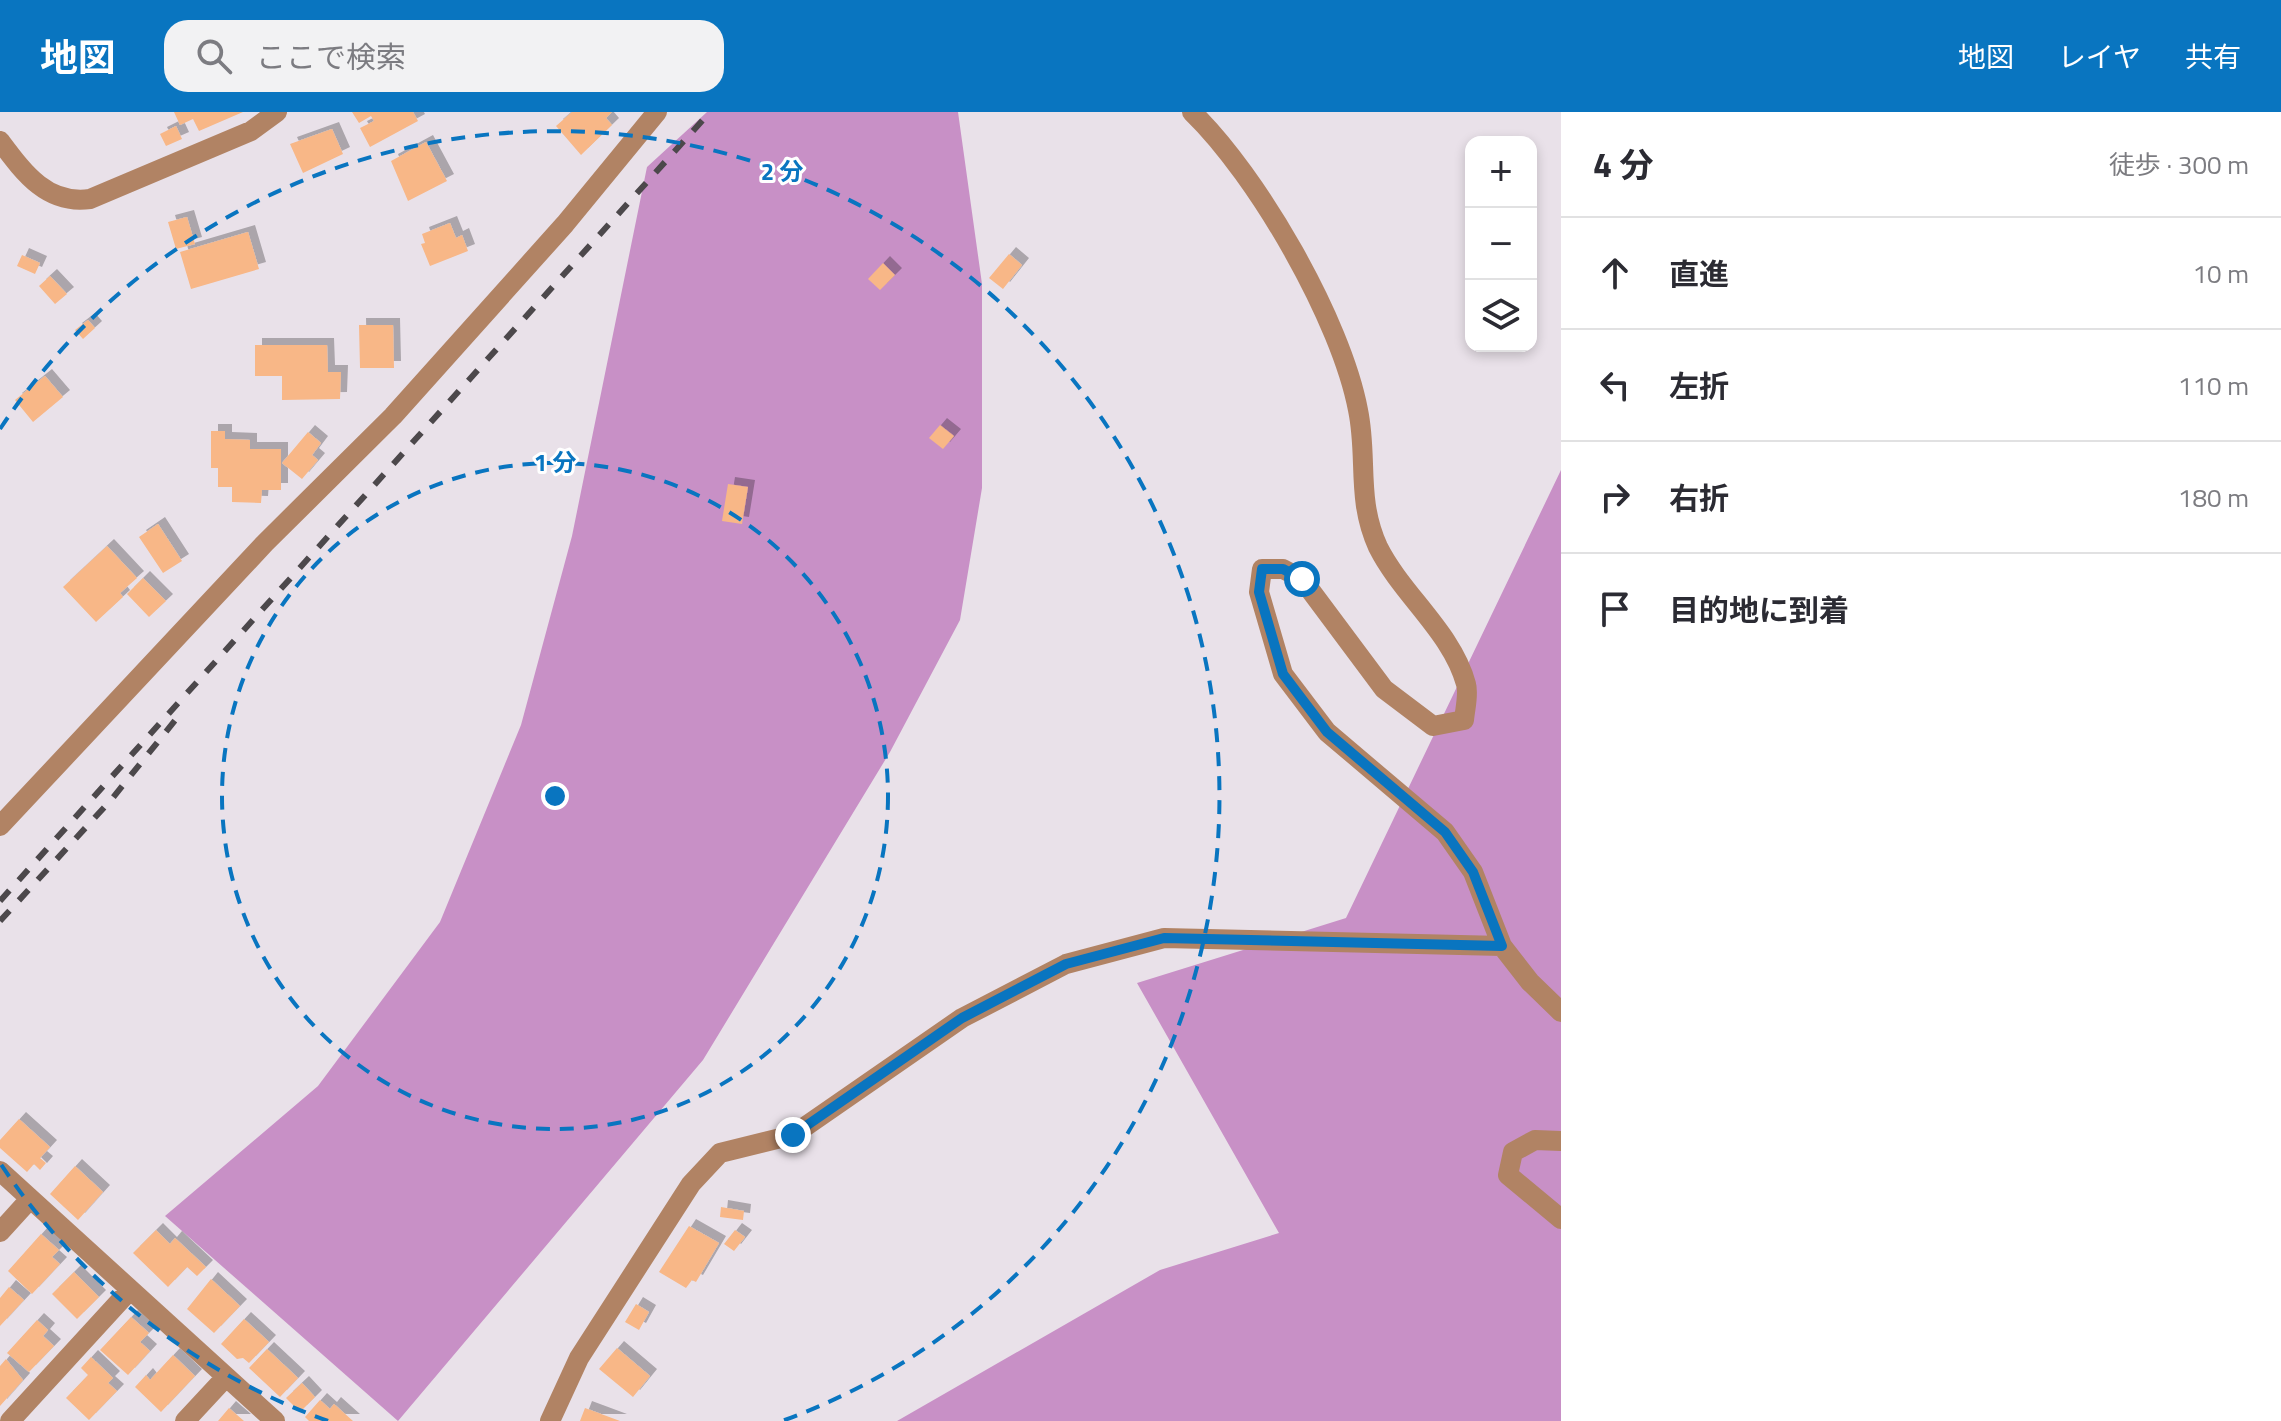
<!DOCTYPE html>
<html lang="ja">
<meta charset="utf-8">
<style>
:root{--surface:#fff;--page:#f2f2f3;--text:#2b2b33;--muted:#7c7c81;--line:#e1e1e2;--accent:#0975c0}
body{margin:0;font-family:"Titillium Web","Noto Sans JP",sans-serif;background:var(--page);color:var(--text)}
.controls{position:absolute;right:24px;top:24px;display:grid;overflow:hidden;border-radius:16px;box-shadow:0 4px 12px #0003}
.controls button{width:72px;height:72px;display:grid;place-items:center;padding:0;border:0;border-bottom:2px solid var(--line);background:var(--surface);color:var(--text);font:40px sans-serif}
.stop{position:absolute;width:24px;height:24px;margin:-18px;border:6px solid #0975c0;border-radius:50%;background:#fff}
.stop.end{background:#0975c0;border-color:#fff;box-shadow:0 2px 8px #0008}
.list{margin:0;padding:0;list-style:none}
h2{display:flex;justify-content:space-between;align-items:center;height:104px;margin:0;padding:0 32px;font-size:34px}
h2 small{font-size:26px;font-weight:400;color:var(--muted)}
.list li{display:grid;grid-template-columns:52px 1fr auto;gap:24px;align-items:center;box-sizing:border-box;height:112px;padding:0 32px;border-top:2px solid var(--line)}
.list b{display:block;font-size:30px;white-space:nowrap}
.list em{font-size:26px;font-style:normal;color:var(--muted)}
.icon{flex:none;width:44px;height:44px;fill:none;stroke:currentColor;stroke-width:2;stroke-linecap:round;stroke-linejoin:round}
.map{position:relative;flex:none;width:1561px;height:1309px;overflow:hidden}
header{display:flex;align-items:center;gap:48px;box-sizing:border-box;height:112px;padding:0 40px;background:var(--accent);color:#fff}
header strong{font-size:38px}
nav{display:flex;gap:44px;margin-inline-start:auto;font-size:28px}
.search{width:560px;height:72px;background:var(--page);display:flex;align-items:center;gap:20px;box-sizing:border-box;padding:0 28px;border-radius:24px;color:var(--muted);font-size:30px}
main{display:flex}
aside{flex:1;background:var(--surface)}
.map>svg:first-child{display:block}
.forest{fill:#c890c6}
.building{fill:#f8b787;filter:url(#shadow)}
.lines{fill:none;stroke-linecap:round;stroke-linejoin:round}
.street{stroke:#b18364;stroke-width:20}
.rail{stroke:#4c484b;stroke-width:6;stroke-dasharray:14 14;stroke-linecap:butt}
.route{stroke:#0975c0;stroke-width:10}
.ring{fill:none;stroke:#0975c0;stroke-width:4;stroke-dasharray:14 10}
.centre{fill:#0975c0;stroke:#fff;stroke-width:4}
.ring-label{font-size:24px;text-anchor:middle;font-weight:bold;fill:#0975c0;stroke:#fff;stroke-width:6;stroke-linejoin:round;paint-order:stroke}
</style>
<header>
<strong>地図</strong>
<div class="search"><svg class="icon" aria-label="search" viewBox="0 0 24 24"><circle cx="10" cy="10" r="6"/><path d="M15 15l6 6"/></svg>ここで検索</div>
<nav><a>地図</a><a>レイヤ</a><a>共有</a></nav>
</header>
<main>
<div class="map">
<svg width="1561" height="1309" viewBox="0 0 1561 1309">
<defs>
<filter id="shadow"><feDropShadow dx="7" dy="-7" stdDeviation="0" flood-color="#0004"/></filter>
</defs>
<rect width="100%" height="100%" fill="#e9e1e9"/>
<path class="forest" d="M707 0H958L982 172V376L960 508 890 640 703 948 398 1309 165 1104 318 974 440 810 521 613 572 424 647 55Z
M1561 358V1309H897L1160 1158 1279 1121 1137 871 1346 806Z"/>
<path class="building" d="M174 0H243L199 19 193 7 180 13Z
M352 0H413L418 9 370 35 360 16 374 9 371 4 359 11Z
M572 0H612L606 6 612 13 581 43 556 14Z
M176 14 182 27 166 34 160 22Z
M332 17 343 42 303 61 290 32Z
M426 30 447 69 408 89 391 49Z
M187 105 195 132 176 137 168 110Z
M450 111 456 126 462 123 468 139 430 154 421 132 425 131 422 122Z
M248 120 259 157 191 177 180 140Z
M1009 142 1022 153 1003 177 989 166Z
M22 143 40 151 35 162 17 154Z
M883 151 895 163 880 178 868 167Z
M50 164 67 182 55 192 39 174Z
M88 208 95 216 83 227 75 218Z
M359 213H393L394 256H360Z
M255 233H327L328 260H341L340 287 282 288V264H255Z
M45 264 63 285 33 310 15 288Z
M940 313 954 324 943 337 929 326Z
M211 319H225V327L250 328V337H281V378H262L261 391 232 390V375H218V356H211Z
M308 320 321 331 312 343 318 348 302 367 282 351Z
M728 372 748 375 742 412 722 409Z
M158 412 182 449 163 461 139 425Z
M107 434 137 466 120 481 123 485 96 510 63 475Z
M143 466 166 489 149 505 127 482Z
M19 1007 50 1035 40 1046 46 1051 40 1058 34 1052 27 1060 0 1036V1028Z
M75 1054 103 1080 78 1108 50 1082Z
M721 1095 744 1099 743 1108 720 1105Z
M689 1114 719 1131 696 1170 692 1168 686 1176 659 1160Z
M156 1118 170 1132 175 1126 206 1155 197 1164 187 1155 168 1175 133 1141Z
M735 1118 745 1125 734 1139 724 1132Z
M41 1122 59 1138 52 1145 60 1152 32 1182 8 1159Z
M74 1160 99 1185 77 1207 52 1182Z
M211 1167 240 1194 214 1221 187 1197Z
M9 1175 24 1188 0 1214V1186Z
M636 1192 649 1200 639 1218 625 1210Z
M131 1205 149 1221 140 1230 150 1239 128 1263 100 1238Z
M244 1207 269 1230 249 1251 243 1246 237 1247 221 1232Z
M37 1208 48 1218 43 1224 54 1234 29 1260 7 1241Z
M617 1236 650 1264 633 1285 599 1257Z
M267 1237 298 1266 280 1285 249 1256Z
M173 1243 195 1264 161 1300 135 1275 146 1263 150 1268Z
M91 1245 113 1266 108 1271 117 1279 89 1308 66 1286 88 1263 81 1256Z
M6 1247 23 1268 0 1294V1254Z
M302 1271 315 1285 300 1300 286 1286Z
M320 1288 330 1297 334 1292 353 1309H309L305 1305Z
M229 1296 244 1309H218Z
M585 1296 620 1309H580Z"/>
<g class="lines">
<path class="street" d="M1192 0C1258 64 1341 208 1358 298 1368 346 1356 387 1378 435 1402 483 1452 520 1466 572 1469 582 1465 597 1464 608L1433 614 1384 577 1302 467 1283 457H1262L1259 480 1283 562 1327 620 1445 720 1473 760 1502 834 1530 870 1561 900
M0 29C24 61 47 93 90 87L251 19 277 0
M0 714 265 431 393 304 565 112 657 0
M1561 1029 1535 1028 1513 1040 1508 1063 1561 1107
M0 1059 275 1309
M0 1120 30 1087
M10 1309 130 1178
M185 1309 225 1266
M550 1309 579 1246 691 1072 720 1041 793 1023 962 906 1066 852 1164 826 1502 834"/>
<path class="rail" d="M0 789 710 0
M0 809 111 688 177 606"/>
</g>
<g class="lines">
<path class="route" d="M793 1023 962 906 1066 852 1164 826 1502 834 1473 760 1445 720 1327 620 1283 562 1259 480 1262 457H1283L1302 467"/>
</g>
<g class="ring">
<circle cx="555" cy="684" r="333"/>
<path d="M328 1309A665 665 0 0 1 0 1051M0 317A665 665 0 1 1 782 1309"/>
</g>
<circle cx="555" cy="684" r="12" class="centre"/>
<g class="ring-label">
<text x="782" y="68">2 分</text>
<text x="555" y="359">1 分</text>
</g>
</svg>
<div class="controls">
<button>+</button>
<button>−</button>
<button><svg class="icon" aria-label="layers" viewBox="0 0 24 24"><path d="M12 4l9 5-9 5-9-5zM3 14l9 5 9-5"/></svg></button>
</div>
<div class="stop" style="left:1302px;top:467px"></div>
<div class="stop end" style="left:793px;top:1023px"></div>
</div>
<aside>
<h2>4 分<small>徒歩 · 300 m</small></h2>
<ul class="list">
<li><svg class="icon" aria-label="ahead" viewBox="0 0 24 24"><path d="M12 20V5M6 11l6-6 6 6"/></svg><div><b>直進</b></div><em>10 m</em></li>
<li><svg class="icon" aria-label="left" viewBox="0 0 24 24"><path d="M17 20v-9H6M10 6l-5 5 5 5"/></svg><div><b>左折</b></div><em>110 m</em></li>
<li><svg class="icon" aria-label="right" viewBox="0 0 24 24"><path d="M7 20v-9h11M14 6l5 5-5 5"/></svg><div><b>右折</b></div><em>180 m</em></li>
<li><svg class="icon" aria-label="arrive" viewBox="0 0 24 24"><path d="M6 21V4h12l-3 4 3 4H6"/></svg><div><b>目的地に到着</b></div></li>
</ul>
</aside>
</main>
